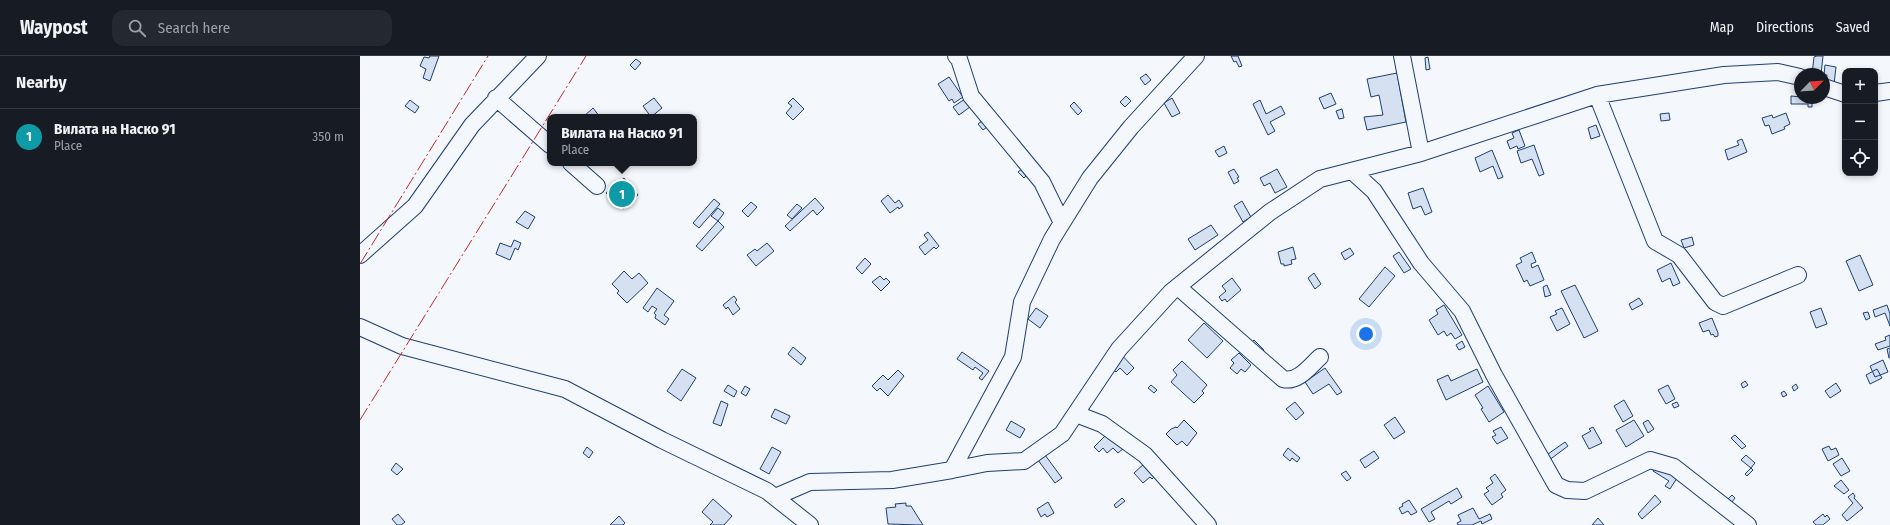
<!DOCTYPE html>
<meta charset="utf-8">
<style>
:root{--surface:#171b24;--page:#242831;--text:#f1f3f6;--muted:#9ea1a6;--line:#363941;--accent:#8c9099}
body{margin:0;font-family:"Fira Sans Condensed",sans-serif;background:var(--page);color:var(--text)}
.controls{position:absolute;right:12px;top:12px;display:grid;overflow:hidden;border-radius:8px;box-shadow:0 2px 6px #0003}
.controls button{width:36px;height:36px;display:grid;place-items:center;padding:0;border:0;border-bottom:1px solid var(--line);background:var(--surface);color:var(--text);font:20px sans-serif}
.compass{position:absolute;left:1434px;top:12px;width:36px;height:36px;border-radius:50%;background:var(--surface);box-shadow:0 2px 6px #0003;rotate:65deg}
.you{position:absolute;left:1006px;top:278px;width:14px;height:14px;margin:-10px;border:3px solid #fff;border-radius:50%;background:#1a73e8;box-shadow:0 0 0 6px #1a73e833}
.badge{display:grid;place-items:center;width:26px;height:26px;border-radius:50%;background:var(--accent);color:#fff;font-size:13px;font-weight:700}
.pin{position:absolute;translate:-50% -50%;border:2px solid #fff;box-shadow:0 1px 4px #0006}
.popup{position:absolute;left:187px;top:58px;width:150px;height:52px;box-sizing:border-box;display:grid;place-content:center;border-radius:8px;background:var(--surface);filter:drop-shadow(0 1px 3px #0005);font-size:13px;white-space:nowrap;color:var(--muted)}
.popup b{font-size:15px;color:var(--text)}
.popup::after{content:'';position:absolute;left:50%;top:100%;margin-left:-8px;border:8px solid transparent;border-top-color:var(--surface)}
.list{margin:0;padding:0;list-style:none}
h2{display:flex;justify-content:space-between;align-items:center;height:52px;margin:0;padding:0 16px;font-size:17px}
h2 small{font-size:13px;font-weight:400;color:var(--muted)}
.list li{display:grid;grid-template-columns:26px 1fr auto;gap:12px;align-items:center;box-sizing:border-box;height:56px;padding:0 16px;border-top:1px solid var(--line)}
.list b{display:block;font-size:15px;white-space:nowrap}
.list p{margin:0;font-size:13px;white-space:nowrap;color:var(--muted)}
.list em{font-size:13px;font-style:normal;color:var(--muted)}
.icon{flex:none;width:22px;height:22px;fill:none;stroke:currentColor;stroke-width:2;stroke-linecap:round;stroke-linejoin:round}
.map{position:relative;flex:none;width:1530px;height:469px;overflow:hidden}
header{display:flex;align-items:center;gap:24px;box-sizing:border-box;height:56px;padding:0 20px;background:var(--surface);border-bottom:1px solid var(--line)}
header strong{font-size:19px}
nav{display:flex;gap:22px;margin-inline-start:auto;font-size:14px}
.search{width:280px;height:36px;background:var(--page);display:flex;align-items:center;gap:10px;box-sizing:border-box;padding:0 14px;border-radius:12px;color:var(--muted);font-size:15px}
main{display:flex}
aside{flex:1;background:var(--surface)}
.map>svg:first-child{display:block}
.building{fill:#d5e0f0;stroke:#1d3f73}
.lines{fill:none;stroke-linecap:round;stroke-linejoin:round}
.minor-casing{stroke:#1d3f73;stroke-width:18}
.minor{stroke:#f4f7fb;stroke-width:16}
.power{stroke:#c62828;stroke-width:1;stroke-dasharray:14 3 2 3;stroke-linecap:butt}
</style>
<header>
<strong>Waypost</strong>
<div class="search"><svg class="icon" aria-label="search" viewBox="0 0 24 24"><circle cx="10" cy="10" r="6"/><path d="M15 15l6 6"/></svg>Search here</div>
<nav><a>Map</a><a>Directions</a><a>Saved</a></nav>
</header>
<main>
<aside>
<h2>Nearby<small></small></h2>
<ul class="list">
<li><span class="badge" style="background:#0f9aa8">1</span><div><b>Вилата на Наско 91</b><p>Place</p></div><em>350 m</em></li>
</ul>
</aside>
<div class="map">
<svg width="1530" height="469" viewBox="0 0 1530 469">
<rect width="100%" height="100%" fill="#f4f7fb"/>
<path class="building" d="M70 0H79L70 25 63 22 66 13 60 10 64 1 69 2Z
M871 0H878L882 10 879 11 876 5 874 6Z
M1457 0H1463L1461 18H1452L1454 1Z
M1068 1 1070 13 1066 14 1065 2Z
M276 3 281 7 275 14 270 9Z
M1465 9 1476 11 1474 28 1466 27 1467 19H1464Z
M1037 17 1046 66 1007 74 1004 61 1023 59 1019 39 1011 41 1007 23Z
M786 18 791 24 785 29 780 22Z
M589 21 603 41 594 47 592 43 589 45 578 28Z
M971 37 976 48 964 53 959 42Z
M766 40 771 45 765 51 760 46Z
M1431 40 1452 42V51H1448V48H1431Z
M294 42 302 52 291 61 283 50Z
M433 42 444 53 433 64 426 57 432 50 428 47Z
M812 42 820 57 812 61 804 47Z
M605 43 610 51 599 59 593 51Z
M50 44 59 51 55 57 45 50Z
M900 44 906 58 921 50 925 58 910 66 915 75 908 79 893 48Z
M714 46 722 55 718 59 710 50Z
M233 52 240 61H223Z
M982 53 984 62 979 63 976 55Z
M1309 57 1310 64 1301 65 1300 58Z
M1426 57 1430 68 1424 71 1425 73 1412 78 1409 69 1405 70 1402 62 1412 59 1413 62Z
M622 65 627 71 623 74 618 68Z
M1236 69 1240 80 1231 83 1228 72Z
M1159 74 1165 90 1158 93 1157 90 1150 93 1147 85 1154 82 1152 77Z
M1382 83 1387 96 1368 104 1365 94 1379 89 1377 85Z
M1174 89 1184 118 1179 120 1172 103 1161 107 1157 95Z
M864 90 867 97 859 101 855 95Z
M1132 94 1143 121 1138 123 1133 110 1120 116 1115 102Z
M663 112 668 118 664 122 658 116Z
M874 113 879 121 877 122 879 125 874 128 868 116Z
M917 113 927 131 915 137 910 127 904 130 900 122Z
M264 122 278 139 263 153 246 137Z
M1063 132 1072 156 1065 159 1061 150 1053 153 1048 137Z
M528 139 535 147 539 144 543 150 539 153 538 151 530 157 521 145Z
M455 142 464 152 457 159 453 154 430 175 425 170Z
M354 143 360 148 339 172 333 167Z
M882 145 891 161 883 166 874 150Z
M391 146 397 151 388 161 382 155Z
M437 148 442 152 432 163 427 159Z
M358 152 364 157 358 165 351 160Z
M165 155 175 161 168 173 156 166Z
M358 165 364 171 342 195 336 190Z
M851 169 858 179 835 194 828 183Z
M568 176 579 190 576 193 574 191 565 199 559 191 568 184 564 179Z
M1332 181 1334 189 1324 192 1321 184Z
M154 184 161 187 158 194 155 192 150 204 136 198 140 187 151 191Z
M407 187 414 195 396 210 387 199 395 193 397 195Z
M933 191 936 203 931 204 932 208 924 210V208H921L918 196Z
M990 192 994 198 985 204 981 197Z
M1039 196 1051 213 1044 217 1033 200Z
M1172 196 1176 206 1171 208 1172 212 1178 209 1184 224 1170 230 1167 224 1164 226 1156 209 1162 206 1160 202Z
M1500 199 1513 229 1499 235 1486 205Z
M505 202 511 208 502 218 496 212Z
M1311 207 1320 227 1313 230 1310 222 1302 226 1297 214Z
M1025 211 1035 220 1009 251 999 243Z
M264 215 272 223 279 217 288 227 267 247 257 237 259 235 252 228Z
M954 217 961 228 955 233 948 222Z
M520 220 524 224 526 222 530 226 521 235 512 226Z
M872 222 881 234 867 246 865 243 862 245 859 241 866 235 862 230Z
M1187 229 1191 239 1185 241 1183 231Z
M1215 229 1238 275 1224 282 1201 235Z
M297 232 314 245 304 259 309 263 305 269 295 262 296 259 294 257 297 253 292 250 288 256 283 252Z
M374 240 377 244 375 246 380 253 373 259 368 251 366 253 363 249Z
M1279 242 1283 248 1272 254 1269 248Z
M1084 249 1102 279 1095 283 1091 277 1087 280 1084 275 1078 279 1069 264 1078 258 1076 254Z
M1527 249 1530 258V270L1525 257 1515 261 1513 254Z
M676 252 688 260 680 272 668 263Z
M1202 252 1210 268 1197 275 1190 261 1197 258 1195 255Z
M1461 252 1467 268 1456 272 1450 256Z
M1508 256 1510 262 1506 264 1503 257Z
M1352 262 1358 277V280L1355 281 1353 278 1351 279 1349 274 1343 276 1339 267Z
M844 267 863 285 847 302 828 284Z
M1530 279V290L1518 294 1515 288 1526 284 1525 281Z
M894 284 904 294 901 298 890 288Z
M1102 285 1105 291 1099 294 1096 289Z
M433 291 446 302 441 309 428 298Z
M1530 292V302H1529L1527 293Z
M757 294 774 312 767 319 760 312 756 316 745 305Z
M602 296 629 315 622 324 619 322 623 317 615 311 613 314 597 303Z
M879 297 891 309 885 316 881 313 877 318 870 312 874 307 871 304Z
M1523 304 1528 316 1515 321 1510 310Z
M822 305 847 329 842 335 844 337 834 347 811 326 817 319 813 314Z
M965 312 982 336 977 339 969 328 953 338 945 326Z
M322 313 336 322 321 345 307 335Z
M1117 313 1123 326 1086 344 1077 324 1088 319 1091 325Z
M1517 313 1522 322 1510 328 1506 319Z
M538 314 544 320 528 340 520 332 517 335 512 330 523 319 528 324Z
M1385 325 1388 329 1383 332 1381 328Z
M1476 327 1481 335 1470 342 1465 335Z
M1436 328 1438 332 1434 335 1432 331Z
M368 329 377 335 374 341 364 335Z
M791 329 797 334 794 337 788 332Z
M1308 329 1315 343 1306 348 1298 334Z
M385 330 390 333 386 340 381 337Z
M1128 330 1144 356 1129 366 1121 353 1123 352 1115 339Z
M1424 335 1427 339 1423 341 1421 337Z
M1264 344 1273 360 1263 366 1254 350Z
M361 345 368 348 361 370 353 367Z
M935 346 944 357 936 364 926 353Z
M1317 346 1319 350 1314 352 1312 348Z
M415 353 430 360 426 368 411 361Z
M1035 361 1045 376 1034 383 1024 369Z
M824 364 837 377 827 390 822 385 817 389 806 378 811 373 816 371 817 372Z
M1274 364 1284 380 1266 391 1256 374Z
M1288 364 1294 373 1288 377 1283 367Z
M651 365 665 373 660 382 646 374Z
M1141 371 1148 382 1137 388 1132 381 1136 379 1133 375Z
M1233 371 1242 387 1229 393 1222 380 1231 375 1229 373Z
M749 376 764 392 758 397 753 392 747 397 743 392 739 396 734 391Z
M1375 379 1386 390 1382 393 1371 382Z
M1205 386 1208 390 1184 408 1181 403Z
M1469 390 1471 394 1476 392 1479 399 1468 405 1462 393Z
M227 391 233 396 229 402 223 397Z
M412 391 421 396 409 418 400 413Z
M928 392 940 402 937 406 932 402 930 405 923 399Z
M1014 395 1019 402 1005 412 1000 404Z
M685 399 702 422 695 427 675 400Z
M1386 399 1395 407 1391 412 1381 404Z
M1482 402 1490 415 1481 420 1473 408Z
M36 407 43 413 37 419 31 414Z
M785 407 796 419 792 423 790 421 783 427 774 417Z
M1296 410 1317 422 1310 433 1305 430 1309 425 1293 415Z
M1391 412 1393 414 1387 420 1385 418Z
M986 415 991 422 987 425 981 418Z
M1135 418 1146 434 1141 438 1143 441 1132 449 1124 438 1129 435 1126 432 1133 427 1130 422Z
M1481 424 1489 434 1484 438 1474 430Z
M1097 432 1102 441 1091 448 1089 445 1071 456 1075 463 1069 466 1061 453Z
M1493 437 1495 440 1494 442 1503 452 1487 465 1482 459 1493 447 1488 441Z
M1295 439 1301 446 1282 463 1278 458Z
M1372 439 1375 442 1372 446 1368 443Z
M762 442 765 445 756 452 754 449Z
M353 443 372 460 364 469H350L353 466 342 456Z
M1049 444 1057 456 1051 459 1048 455 1042 458 1039 452 1043 450 1042 448Z
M688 446 694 457 687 461 685 458 681 461 677 453Z
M546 447V450H551L563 469 528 468 526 452 536 451 535 448Z
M1113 452 1119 463 1130 458 1132 463 1122 468 1121 465 1112 469H1098L1097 467 1101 465 1098 459Z
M38 458 45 466 41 469H37L32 463Z
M1463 458 1465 461 1467 459 1470 463 1463 469H1456L1453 466Z
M259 460 265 467 263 469H250Z
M1238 462 1244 469H1232Z"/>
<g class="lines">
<g class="minor-casing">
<path id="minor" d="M596 0 599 3 611 40 682 126 702 167
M1042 0 1061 97
M1464 31 1485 38
M1515 37 1530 35
M1237 39 1295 185 1319 199 1355 246 1363 250 1438 219
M136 42 190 89
M211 107 237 130
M992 115 1014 135 1061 207 1102 255 1134 319 1196 429 1207 434 1225 435 1290 404 1314 411 1388 469
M0 199 55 150 112 69 178 0
M818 231 923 323C938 327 950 310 960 301
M0 271 42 290 205 333 302 384 407 435 450 469
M716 358 742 368 785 399 848 469
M592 414 627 407 664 405 702 378 759 293 811 236 910 156 960 123 1061 97 1237 39 1364 19 1418 16 1440 21
M415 441 450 426 532 424 592 414 653 301 662 246 692 183 730 122 771 71 836 0"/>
</g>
<use href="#minor" class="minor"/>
<path class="power" d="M0 208 128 0
M0 364 226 0"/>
</g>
</svg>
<div class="controls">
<button>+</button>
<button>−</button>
<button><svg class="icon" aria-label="locate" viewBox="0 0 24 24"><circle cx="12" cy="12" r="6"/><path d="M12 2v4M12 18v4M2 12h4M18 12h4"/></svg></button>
</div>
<svg class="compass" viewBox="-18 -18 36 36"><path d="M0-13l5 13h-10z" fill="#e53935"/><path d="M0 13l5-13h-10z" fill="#9ea1a6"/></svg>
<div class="you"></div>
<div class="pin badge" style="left:262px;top:138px;background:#0f9aa8">1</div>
<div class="popup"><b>Вилата на Наско 91</b>Place</div>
</div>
</main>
